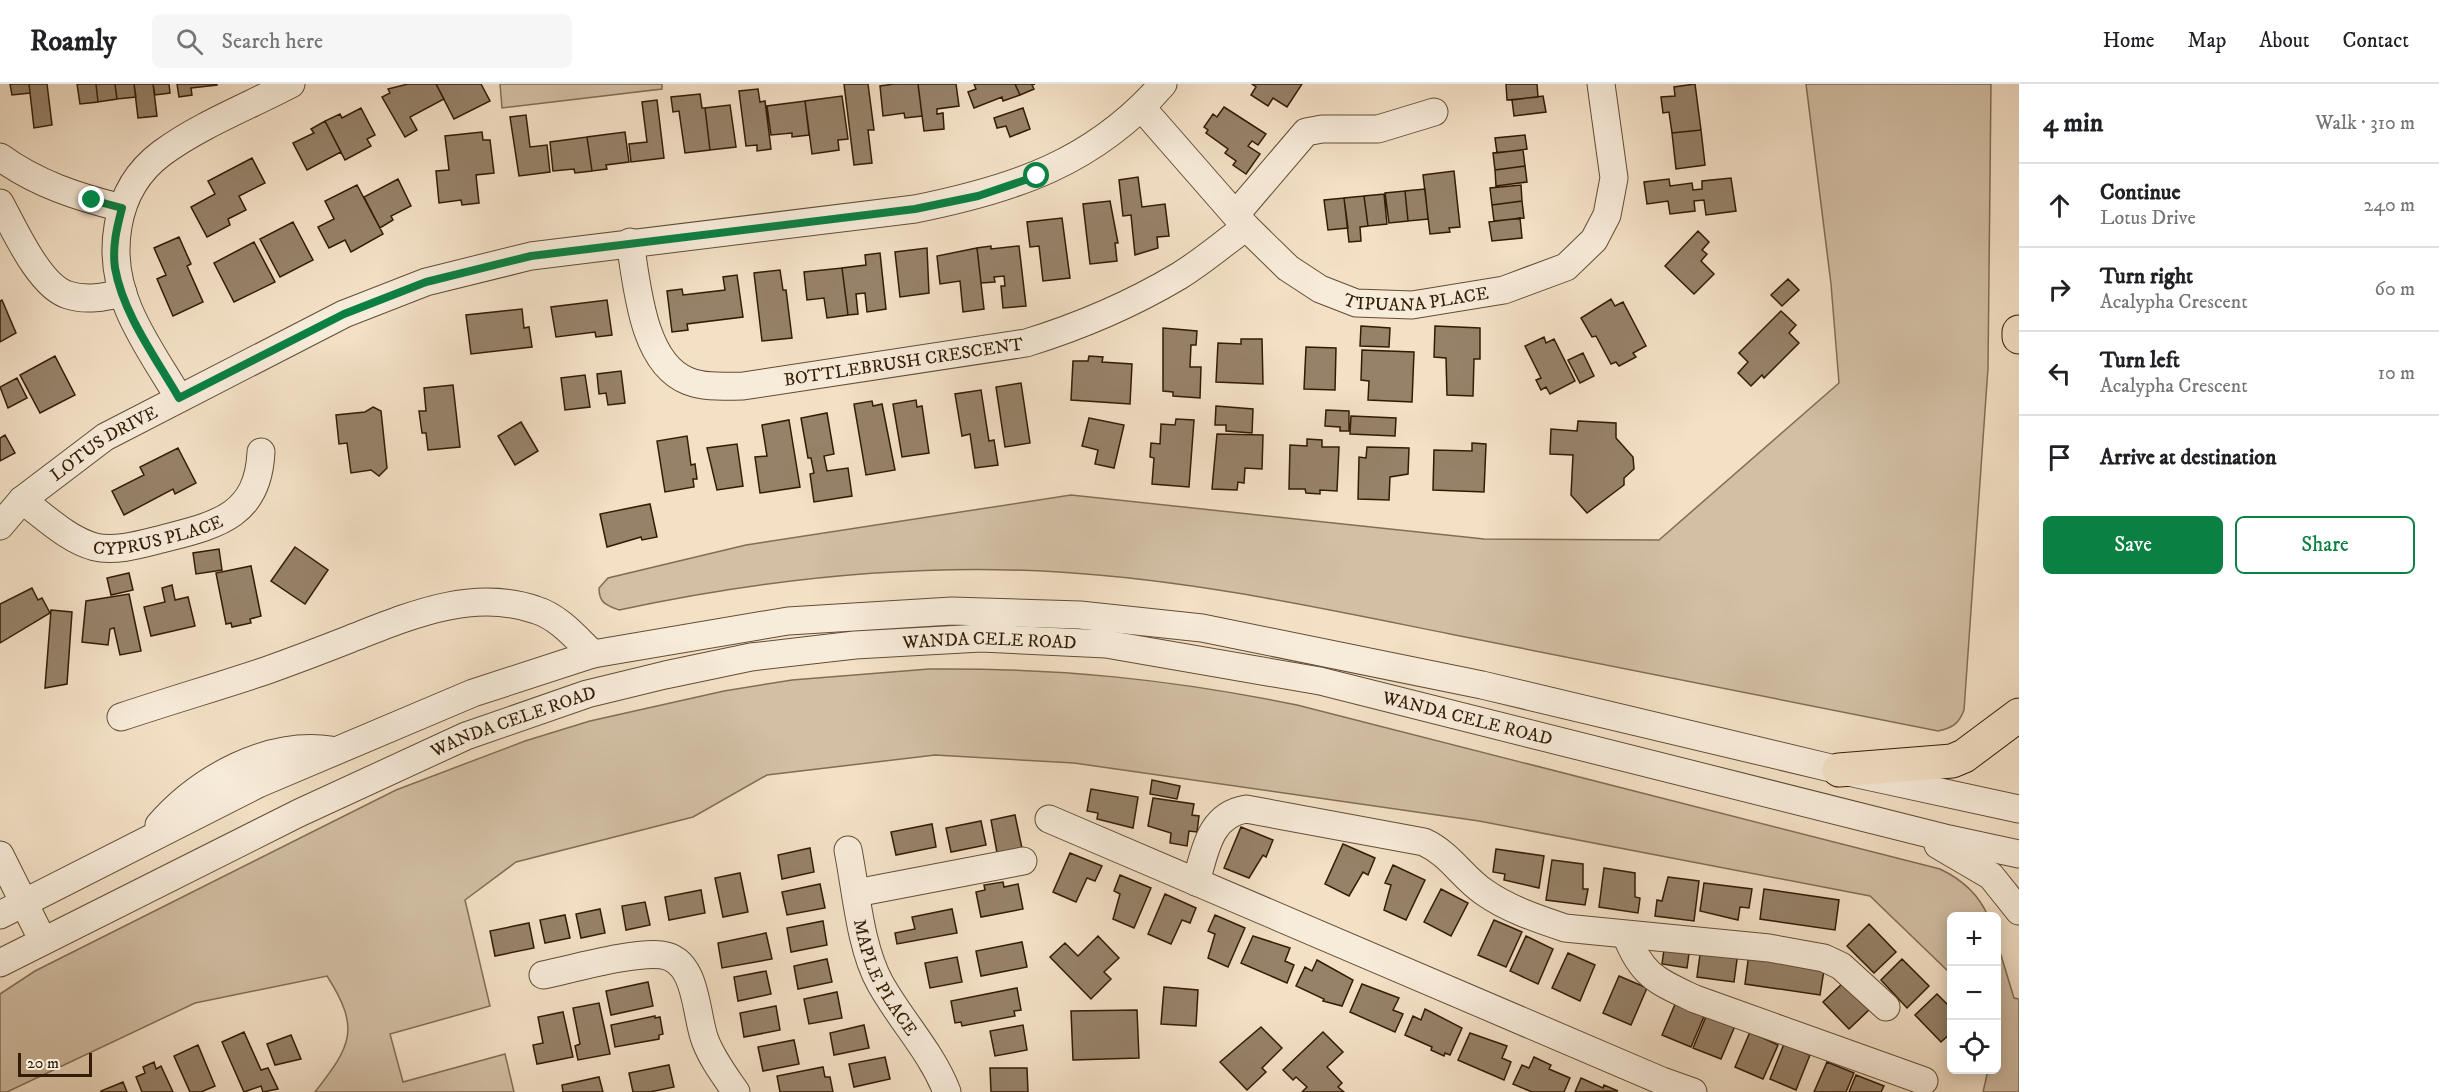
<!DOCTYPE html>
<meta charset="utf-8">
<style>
:root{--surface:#fff;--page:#f6f6f6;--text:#202124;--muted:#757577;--line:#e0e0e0;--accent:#0b8043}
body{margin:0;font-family:"IM FELL DW Pica",serif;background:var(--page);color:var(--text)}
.controls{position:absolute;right:18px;bottom:18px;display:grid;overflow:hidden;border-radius:9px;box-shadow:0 3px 15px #0003}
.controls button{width:54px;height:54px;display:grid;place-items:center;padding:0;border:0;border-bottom:2px solid var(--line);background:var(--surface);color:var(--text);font:30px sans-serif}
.scale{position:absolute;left:18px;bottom:15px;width:74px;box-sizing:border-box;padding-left:6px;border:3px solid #321c05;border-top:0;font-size:16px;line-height:21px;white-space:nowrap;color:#321c05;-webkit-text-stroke:4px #f7ebd9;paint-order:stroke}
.stop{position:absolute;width:18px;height:18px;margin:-14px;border:4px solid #0b8043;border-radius:50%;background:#fff}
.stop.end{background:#0b8043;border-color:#fff;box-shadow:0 2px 6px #0008}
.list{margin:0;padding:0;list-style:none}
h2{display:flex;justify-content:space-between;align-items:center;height:78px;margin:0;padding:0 24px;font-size:26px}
h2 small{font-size:20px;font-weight:400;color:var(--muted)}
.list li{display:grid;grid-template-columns:39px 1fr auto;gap:18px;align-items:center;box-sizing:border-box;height:84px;padding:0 24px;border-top:2px solid var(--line)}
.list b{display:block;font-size:22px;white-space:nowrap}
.list p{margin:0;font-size:20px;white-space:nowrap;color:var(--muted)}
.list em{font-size:20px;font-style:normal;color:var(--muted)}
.actions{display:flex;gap:12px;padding:18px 24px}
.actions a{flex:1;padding:14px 0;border:2px solid var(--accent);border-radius:9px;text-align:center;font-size:21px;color:var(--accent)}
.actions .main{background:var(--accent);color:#fff}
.icon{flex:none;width:33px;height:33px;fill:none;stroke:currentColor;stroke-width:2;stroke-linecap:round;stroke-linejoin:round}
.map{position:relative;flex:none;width:2019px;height:1008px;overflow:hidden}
header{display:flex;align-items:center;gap:36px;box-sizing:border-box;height:84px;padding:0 30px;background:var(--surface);border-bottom:2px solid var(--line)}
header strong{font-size:28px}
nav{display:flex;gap:33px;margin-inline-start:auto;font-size:21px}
.search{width:420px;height:54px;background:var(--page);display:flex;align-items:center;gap:15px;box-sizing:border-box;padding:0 21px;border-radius:9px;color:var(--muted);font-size:22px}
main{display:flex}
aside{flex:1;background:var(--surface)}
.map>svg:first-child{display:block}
.green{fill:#d2bfa4;stroke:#826e54;stroke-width:1.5}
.building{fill:#968269;stroke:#321c05;stroke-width:1.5}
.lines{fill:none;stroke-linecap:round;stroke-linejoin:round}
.minor-casing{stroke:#624d35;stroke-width:29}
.major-casing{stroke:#321c05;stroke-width:35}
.minor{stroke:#f7ebd9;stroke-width:27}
.major{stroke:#f3e0c5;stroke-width:33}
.route{stroke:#0b8043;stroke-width:8}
.labels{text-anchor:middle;stroke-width:4.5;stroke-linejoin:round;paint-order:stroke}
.street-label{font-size:18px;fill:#321c05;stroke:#f7ebd9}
</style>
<header>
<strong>Roamly</strong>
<div class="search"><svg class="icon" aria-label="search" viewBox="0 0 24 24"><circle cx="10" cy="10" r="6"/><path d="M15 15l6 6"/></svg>Search here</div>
<nav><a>Home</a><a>Map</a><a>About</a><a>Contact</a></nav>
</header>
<main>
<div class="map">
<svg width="2019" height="1008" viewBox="0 0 2019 1008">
<rect width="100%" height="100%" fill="#f3e0c5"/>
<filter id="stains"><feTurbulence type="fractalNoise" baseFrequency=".00333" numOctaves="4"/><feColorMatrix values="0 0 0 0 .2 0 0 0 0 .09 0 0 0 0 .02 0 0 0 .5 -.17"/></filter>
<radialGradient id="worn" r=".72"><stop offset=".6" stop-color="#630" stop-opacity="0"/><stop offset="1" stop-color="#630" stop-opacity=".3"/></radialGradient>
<path class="green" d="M500 0H662V5L502 24Z
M1806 0H1991L1988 284 1964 626C1959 640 1952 644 1938 647 1776 615 1613 583 1450 550 1321 524 1192 496 1059 488 911 479 764 495 619 526 606 521 599 519 599 504L608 494 746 461 1071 411 1484 455 1659 456 1839 299 1831 200Z
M929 585C1059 584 1170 595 1297 621L1940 785C1961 795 1979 811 1988 832H1952L1951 890 1870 812 1479 737 1074 679 935 671 767 691 693 733 516 778 465 816 490 922 390 950 403 998 505 970 514 1008H315C351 962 361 945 327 892L195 919 7 1008H0V910L35 887 396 706 525 657 590 637 724 607 792 596Z
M1997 858 2014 914 2019 915V1008H1983L1988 986H1996L1999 936Z"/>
<path class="building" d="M10 0H29L30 9 12 11Z
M29 0H47L52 41 34 44Z
M77 0H96L98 18 80 20Z
M96 0H115L117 15 98 18Z
M115 0H134L136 13 117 15Z
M134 0H153L157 32 138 34Z
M153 0H169L170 9 155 11Z
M177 0H217V1L191 4 192 11 179 13Z
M408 0H436L444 15 410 33 417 46 405 53 382 13 390 9 388 5Z
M436 0H481L490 17 454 35Z
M844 0H868L874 46H868L872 79 854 81Z
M894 0H918L922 32 905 34 904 29 883 32 880 2Z
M918 0H956L959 22 937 25V30L943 29 944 45 924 47Z
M974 0H1015L1020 11 1003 17 1002 13 974 24 968 8 976 5Z
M1015 0H1035L1032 1 1034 5 1020 11Z
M1252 0H1302L1287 23 1273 14 1268 22 1251 11 1256 3Z
M1506 0H1537L1538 13 1507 16Z
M1695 0 1701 46 1672 49 1669 28 1663 29 1661 13 1675 12 1674 3Z
M758 5 760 18 765 17 771 65 757 67V61L746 62 739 7Z
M700 10 702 24H705L710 66 685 69 679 27 673 28 671 13Z
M842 12 848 55 838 56 839 66 812 70 805 17Z
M1543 12 1546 28 1514 32 1512 16Z
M657 16 664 74 631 78 629 60 647 58 642 18Z
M805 17 809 51 792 53V49L771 51 767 22Z
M730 21 736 63 710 66 705 24Z
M1224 23 1266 50 1258 61 1252 57 1248 62 1260 70 1246 90 1233 81 1236 77 1225 69 1228 65 1206 49 1208 46 1204 43 1213 30 1217 33Z
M361 24 375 51 367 55 371 62 345 76 325 37 340 30 342 34Z
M1023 24 1030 45 1010 53 1006 42 997 44 994 34Z
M526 31 530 63 547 61 550 88 519 92 510 33Z
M325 37 341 68 307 86 293 59 314 49 311 45Z
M1701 46 1705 81 1676 85 1672 49Z
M482 48 483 56H490L494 89 476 91 479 119 462 121 461 116 439 119 436 87 449 86 445 52Z
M625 48 629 78 606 81 607 85 592 87 587 53Z
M1525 51 1527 65 1497 69 1495 54Z
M587 53 592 87 575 89 574 85 553 87 550 58Z
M1523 66 1525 82 1495 86 1493 69Z
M252 74 265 99 239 112 246 126 228 135 230 141 207 153 191 123 215 110 208 97Z
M1525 82 1527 98 1496 102 1495 86Z
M1454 87 1460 143 1449 144 1450 148 1430 150 1423 91Z
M1138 93 1142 123 1165 120 1169 152 1157 153 1158 164 1135 171 1131 131 1123 132 1119 96Z
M1731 94 1736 127 1706 131 1704 116 1694 117 1695 127 1670 130 1668 117 1647 120 1644 98 1669 95 1670 102 1692 99 1693 106 1702 105V97Z
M398 95 411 122 391 132 393 136 380 144 364 113Z
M357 101 383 150 351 168 345 156 329 164 318 143 334 135 325 117Z
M1521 101 1522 117 1492 121 1490 104Z
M1425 105 1428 135 1408 137 1405 107Z
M1405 107 1408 137 1389 139 1385 109Z
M1384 110 1387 140 1368 142 1364 112Z
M1364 112 1368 142 1360 143 1361 157 1349 158 1344 114Z
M1344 114 1348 144 1328 146 1324 116Z
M1110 117 1118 159H1115L1117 177 1090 180 1083 120Z
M1522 117 1524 134 1494 137 1492 121Z
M1062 134 1070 194 1043 197 1039 162 1030 163 1027 138Z
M1520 134 1522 154 1492 157 1489 138Z
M293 138 313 176 280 193 260 155Z
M1698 147 1709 158 1702 166 1707 170 1701 177 1714 190 1694 210 1665 182Z
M179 153 191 180 187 182 203 218 173 232 157 195 166 191 154 164Z
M254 158 275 198 234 218 214 179Z
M991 162V165L1019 162 1026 222 1003 224 1001 202H1005L1004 192 994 193 995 198 981 199 977 164Z
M927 164 929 209 900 213 895 168Z
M977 164 984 225 963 228 960 197 940 200 937 172Z
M880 169 886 225 867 228 865 209 856 210 858 230 848 231 842 184 866 181 865 171Z
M842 184 848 231 827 234 824 214 807 216 804 188Z
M780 186 783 206H786L792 254 762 257 754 189Z
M737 191 743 233 687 240 688 246 672 248 667 207 682 205 683 211 725 206 723 193Z
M1788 195 1799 206 1782 222 1771 211Z
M1611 215 1615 222 1623 218 1646 262 1633 269 1636 273 1619 282 1616 278 1611 280 1596 252 1592 253 1581 234Z
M2 216 16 249 0 258V217Z
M607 216 612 251 596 253 595 248 556 253 551 223Z
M522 225 524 244 529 243 532 263 471 270 466 231Z
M1781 227 1796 241 1789 249 1799 259 1764 294 1762 291 1751 302 1738 289 1748 278 1739 269Z
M1361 242 1390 244 1389 263 1360 262Z
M1435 242 1480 244V275H1474L1473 312 1447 311 1446 274 1434 273Z
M1163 244 1197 247 1196 261H1191L1190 283H1201L1200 314 1173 312V308L1163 307Z
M1544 253 1546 259 1554 255 1575 297 1550 310 1546 303 1541 306 1536 296 1541 294 1525 262Z
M1241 255H1262L1263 300 1216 298 1218 259 1241 260Z
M1306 263 1336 264 1335 306 1304 305Z
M1362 266 1414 268 1412 318 1368 316 1369 297 1361 296Z
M1583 269 1594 292 1580 299 1568 276Z
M55 272 75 311 40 329 20 291Z
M1089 272 1103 273 1102 278 1132 280 1130 320 1071 316 1073 277H1088Z
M621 287 625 319 608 321 606 309 599 310 597 290Z
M585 291 590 323 565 326 561 294Z
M17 294 27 314 8 324 0 303Z
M1021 299 1030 359 1005 363 996 303Z
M453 301 460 363 428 366 426 349H422L419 327H426L424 304Z
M981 306 989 357 994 356 998 381 975 384 970 350 962 352 955 310Z
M916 316 917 323 922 322 929 369 902 373 893 320Z
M872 317 873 322 882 320 895 386 866 391 854 320Z
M1216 322 1253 325 1252 349 1226 347V341H1215Z
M373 323 381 327 387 384 379 392 371 386 351 389 347 359 339 360 336 331 365 328Z
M1326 326 1349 327V347H1340V343L1325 342Z
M827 329 834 370 824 372 827 387 848 384 852 412 814 418 810 390 814 389 811 374H808L801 334Z
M1351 332 1396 334 1395 352 1350 350Z
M1089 334 1124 341 1114 384 1095 380 1098 366 1082 362Z
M1176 335 1194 336 1189 403 1152 400 1154 374 1150 373 1151 359 1160 360 1161 340 1175 341Z
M789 336 800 403 760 409 755 373 767 372 762 341Z
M1578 337 1616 339V354L1633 373 1634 385 1624 394V401L1587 429 1571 411 1573 371 1550 370 1551 345 1577 347Z
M521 338 538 367 515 381 498 352Z
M1217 350 1263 351 1262 385 1245 384 1244 399 1238 398 1237 406 1212 405Z
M5 351 15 369 0 377V354Z
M687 352 691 381 695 380 697 395H693L694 403 665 408 657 357Z
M1307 355 1322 356V363H1339L1337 407 1320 406V410L1306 409 1305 405H1289L1290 361 1307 362Z
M1472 359 1486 360 1484 408 1433 406 1434 366 1472 367Z
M737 360 743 402 717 406 707 364Z
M1367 363 1409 364 1408 390 1390 393 1389 416 1358 415 1359 373 1366 374Z
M178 364 196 399 175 410 173 405 124 431 112 407 144 391 140 383Z
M650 420 657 453 642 456 641 453 607 463 600 430Z
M295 463 328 486 305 520 271 497Z
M219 465 222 486 196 490 193 469Z
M251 482 261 532 250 535 251 539 232 543 231 539 226 540 216 489Z
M129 489 133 506 111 511 107 494Z
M172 501 175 516 188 513 195 542 151 552 144 523 165 518 162 504Z
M32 504 38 516 42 514 50 529 0 559V520Z
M129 510 141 567 120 571 114 544 110 545 108 561 82 558 86 517Z
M51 526 72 528 67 600 45 604Z
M1152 696 1180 702 1177 715 1150 710Z
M1091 705 1138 713 1133 744 1097 735 1098 729 1087 727Z
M1153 714 1194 720 1192 731 1199 732 1197 748 1189 747 1187 762 1170 759 1171 749 1148 742Z
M1015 731 1023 769 998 774 991 736Z
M981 737 986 761 951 768 946 744Z
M932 740 936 763 896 771 891 748Z
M1241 743 1273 756 1266 773 1263 771 1249 794 1224 784Z
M1343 760 1375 774 1368 791 1363 788 1349 812 1325 800Z
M810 764 814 788 782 795 778 771Z
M1496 765 1544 772 1539 804 1504 796 1505 790 1493 788Z
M1070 769 1102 782 1095 797 1087 794 1076 818 1053 808Z
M1552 776 1583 780V805H1588L1585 821 1546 816Z
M1393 781 1425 796 1406 836 1384 826 1391 801 1385 799Z
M1604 784 1635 789V813L1640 814 1638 829 1599 823Z
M740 789 748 828 723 833 715 794Z
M1120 791 1151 804 1134 844 1113 835 1120 810 1114 807Z
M1668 793 1699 797 1694 837 1655 832 1657 816 1662 817Z
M1003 798 1004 803 1018 800 1023 825 981 833 976 808 985 806 984 801Z
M1704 799 1752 805 1749 824 1740 823 1738 836 1700 827Z
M820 800 825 824 787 831 782 808Z
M1441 805 1468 819 1451 852 1424 838Z
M1764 805 1839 816 1835 846 1760 835Z
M701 806 705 829 669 836 665 813Z
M1165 810 1196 824 1190 839 1182 836 1171 860 1148 850Z
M645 818 650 841 626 846 622 822Z
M600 825 605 849 581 854 576 830Z
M952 825 957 849 897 860 895 849 915 845 912 833Z
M565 831 570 854 545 859 540 836Z
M1215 831 1245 844 1228 883 1208 874 1215 850 1208 847Z
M1494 836 1522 848 1506 883 1478 871Z
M823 837 827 861 791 868 787 844Z
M529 839 534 864 495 872 490 847Z
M1869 840 1896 868 1874 889 1847 862Z
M766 849 772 875 722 884 718 859Z
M1098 852 1119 874 1104 888 1111 895 1091 915 1050 873 1065 859 1078 872Z
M1253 852 1290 864 1285 877 1294 881 1287 899 1241 879Z
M1526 852 1553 865 1538 900 1510 887Z
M1022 858 1027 883 981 892 976 867Z
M1665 858 1690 862 1687 884 1662 880Z
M1701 863 1738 868 1734 898 1697 893Z
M1568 869 1595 881 1580 917 1552 904Z
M1749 869 1825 880 1820 911 1745 900Z
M957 873 962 898 930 904 925 879Z
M827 875 832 898 798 905 794 882Z
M1902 875 1929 902 1907 924 1881 896Z
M1317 876 1353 896 1342 922 1323 917 1324 915 1296 902 1305 883 1312 887Z
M766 887 771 910 738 917 734 893Z
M1619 892 1647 904 1631 941 1603 929Z
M648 898 653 922 611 931 606 907Z
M1844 898 1870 925 1849 945 1823 918Z
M1362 900 1399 914 1393 926 1403 930 1395 948 1350 928Z
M1164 903 1198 906 1196 942 1161 940Z
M1017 904 1021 926 1014 927 1015 932 962 942 961 938 955 939 951 917Z
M837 908 842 934 809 940 804 915Z
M1937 910 1952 925V948L1941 958 1915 931Z
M1676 918 1705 930 1691 963 1662 951Z
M599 919 610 970 578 976 575 962 580 960 573 924Z
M776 922 780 946 744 953 740 929Z
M1425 925 1462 944 1450 971 1445 969 1444 972 1431 966 1432 963 1405 951 1413 932 1421 936Z
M1137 926 1139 974 1073 976 1071 927Z
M563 928 573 973 537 980 533 961 543 959 538 933Z
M1707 930 1735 942 1721 975 1693 964Z
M655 932V934L660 933 663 950 659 951V955L615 963 611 941Z
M864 941 869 964 834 971 830 949Z
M1023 941 1027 966 995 972 990 947Z
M1261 943 1282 964 1262 984 1266 988 1247 1006 1220 978Z
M244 948 261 986 268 984 278 1005 263 1008 261 1002 244 1008 222 958Z
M1323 948 1343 968 1327 983 1342 999 1338 1003 1344 1008H1302L1307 1003 1296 993 1293 996 1283 986Z
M1750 948 1778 961 1763 995 1735 983Z
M1470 949 1507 962 1502 974 1511 978 1504 996 1458 976Z
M291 951 301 975 275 981 267 960Z
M794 956 799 980 763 987 758 963Z
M1784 960 1810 971 1796 1006 1770 995Z
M198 961 215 1002 201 1008H190L174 972Z
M885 973 890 995 854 1003 849 980Z
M1534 973 1551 981 1549 985 1570 994 1564 1008H1532L1513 1000 1522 981 1529 984Z
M154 978 156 985 161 982 173 1008H142L136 993 145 989 143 983Z
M1827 978 1854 989 1846 1008H1814Z
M669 981 674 1003 650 1008H633L629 989Z
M823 983 825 993H830L833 1008H780L777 992Z
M990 984H1027L1028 1008H991Z
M1856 991 1884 1002 1881 1008H1849Z
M599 993 603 1008H563L562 1001Z
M1581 994 1603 1004 1604 1001 1618 1007 1575 1008Z
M123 998 127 1008H101V1007Z"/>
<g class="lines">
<g class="minor-casing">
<g id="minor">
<path id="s1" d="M1142 24 1246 143 1288 184 1320 205 1356 219 1412 221 1504 206 1566 183 1594 156 1607 131 1614 94 1601 0"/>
<path d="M0 73C37 100 78 113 122 124"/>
<path d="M0 119C14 144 39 202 68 211 86 217 105 213 123 209"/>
<path d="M1236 130 1306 48 1322 45H1378L1434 28"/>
<path id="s2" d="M630 158C637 200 642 279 688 297 706 304 725 302 743 302L1026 259C1078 243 1132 220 1179 192 1202 178 1224 159 1246 143"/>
<path d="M179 314C162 285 142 257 129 226 106 173 112 106 162 69 200 41 249 22 291 0"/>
<path id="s3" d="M22 416C44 432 68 456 95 463 115 468 142 460 162 455 216 441 258 433 261 368"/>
<path id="s4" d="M0 442 22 416 105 353 344 230 426 198 531 172 915 125C1014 105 1094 79 1163 0"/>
<path d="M121 633C169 617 217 603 265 587 293 577 322 566 350 555 409 532 472 504 536 526 559 533 576 554 593 570"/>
<path d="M1049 735 1662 997 1693 1008"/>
<path d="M159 741C200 694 268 657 331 666"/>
<path d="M1938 761 1991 792 2019 827"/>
<path id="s5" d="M848 766C856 806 860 863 880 899 901 937 931 967 947 1008"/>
<path d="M0 771 43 857"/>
<path d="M1196 798C1205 768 1209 731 1246 725L1424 758C1450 770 1462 793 1484 808 1508 825 1538 835 1565 844L1769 864 1824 874 1841 882 1886 923"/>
<path d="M856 809 1023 777"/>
<path d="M0 831 258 700 473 609 593 570 788 537 952 527 1080 531 1202 544 1482 601 1839 686 2019 725"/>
<path d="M1626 851C1642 892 1657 897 1695 915L1924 997"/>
<path id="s6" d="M0 879 299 729 466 652 587 610 665 591 751 573 855 561 981 554 1106 560 1320 597 1949 755 2019 770"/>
<path d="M543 891C572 885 636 867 662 871 698 876 695 930 705 956 712 975 725 992 736 1008"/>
</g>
</g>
<g class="major-casing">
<path id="major" d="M2019 248V253
M1839 686 1952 677 1964 672 2019 631"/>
</g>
<use href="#minor" class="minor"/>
<use href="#major" class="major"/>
</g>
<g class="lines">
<path class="route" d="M92 116 122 124C117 143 112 163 115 184 123 230 156 274 179 314L344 230 426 198 531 172 915 125 978 112 1037 92"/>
</g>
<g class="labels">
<g class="street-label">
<text dy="6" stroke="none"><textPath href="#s1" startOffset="354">TIPUANA PLACE</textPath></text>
<text dy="6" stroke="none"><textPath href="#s2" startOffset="375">BOTTLEBRUSH CRESCENT</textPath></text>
<text dy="6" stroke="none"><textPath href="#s4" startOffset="134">LOTUS DRIVE</textPath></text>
<text dy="6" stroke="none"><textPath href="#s3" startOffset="152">CYPRUS PLACE</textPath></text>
<text dy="6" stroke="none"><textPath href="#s6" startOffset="1054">WANDA CELE ROAD</textPath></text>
<text dy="6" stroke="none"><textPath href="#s6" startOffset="1540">WANDA CELE ROAD</textPath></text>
<text dy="6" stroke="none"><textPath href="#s6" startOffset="568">WANDA CELE ROAD</textPath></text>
<text dy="6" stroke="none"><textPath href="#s5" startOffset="134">MAPLE PLACE</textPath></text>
</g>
</g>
<rect width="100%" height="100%" filter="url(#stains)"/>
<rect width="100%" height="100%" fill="url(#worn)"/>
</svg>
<div class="controls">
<button>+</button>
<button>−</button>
<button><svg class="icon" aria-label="locate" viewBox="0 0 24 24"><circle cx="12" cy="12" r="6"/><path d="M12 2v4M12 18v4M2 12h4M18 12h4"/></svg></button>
</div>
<div class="scale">20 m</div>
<div class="stop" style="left:1037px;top:92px"></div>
<div class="stop end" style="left:92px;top:116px"></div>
</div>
<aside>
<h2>4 min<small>Walk · 310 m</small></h2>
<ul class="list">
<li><svg class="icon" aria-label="ahead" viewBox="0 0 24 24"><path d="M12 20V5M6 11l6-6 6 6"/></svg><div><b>Continue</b><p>Lotus Drive</p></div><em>240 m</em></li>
<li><svg class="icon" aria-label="right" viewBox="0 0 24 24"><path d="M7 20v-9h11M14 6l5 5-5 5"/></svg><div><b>Turn right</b><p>Acalypha Crescent</p></div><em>60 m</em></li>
<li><svg class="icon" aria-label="left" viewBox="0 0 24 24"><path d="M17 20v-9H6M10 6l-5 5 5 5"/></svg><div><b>Turn left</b><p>Acalypha Crescent</p></div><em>10 m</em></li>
<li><svg class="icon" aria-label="arrive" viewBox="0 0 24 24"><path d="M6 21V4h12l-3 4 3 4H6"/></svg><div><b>Arrive at destination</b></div></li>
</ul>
<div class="actions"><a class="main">Save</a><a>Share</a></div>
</aside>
</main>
